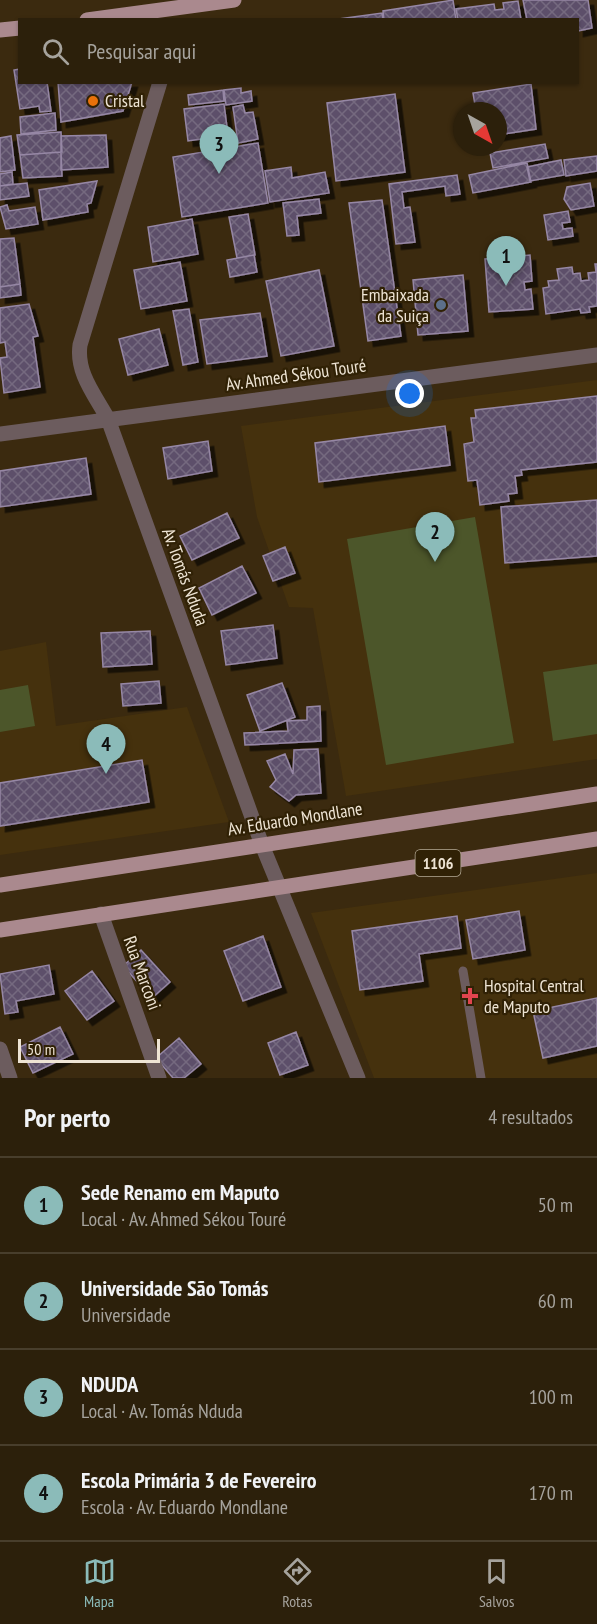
<!DOCTYPE html>
<html lang="pt">
<meta charset="utf-8">
<style>
:root{--surface:#2c200b;--page:#382d19;--text:#f1f3f6;--muted:#a6a39d;--line:#483e2c;--accent:#8bbbb9}
body{margin:0;font-family:"PT Sans Narrow",sans-serif;background:var(--page);color:var(--text)}
.compass{position:absolute;left:453px;top:102px;width:54px;height:54px;border-radius:50%;background:var(--surface);box-shadow:0 2px 4px #0004;rotate:140deg}
.scale{position:absolute;left:18px;bottom:15px;width:142px;box-sizing:border-box;padding-left:6px;border:3px solid #eee4d4;border-top:0;font-size:16px;line-height:21px;white-space:nowrap;color:#eee4d4;-webkit-text-stroke:4px #302105;paint-order:stroke}
.you{position:absolute;left:410px;top:394px;width:21px;height:21px;margin:-15px;border:4px solid #fff;border-radius:50%;background:#1a73e8;box-shadow:0 0 0 9px #1a73e833}
.badge{display:grid;place-items:center;width:39px;height:39px;border-radius:50%;background:var(--accent);color:#111;font-size:20px;font-weight:700}
.pin{position:absolute;translate:-50% -50px;filter:drop-shadow(0 2px 3px #0008)}
.pin::after{content:'';position:absolute;top:32px;width:21px;height:18px;background:inherit;clip-path:polygon(0 0,100% 0,50% 100%)}
.list{margin:0;padding:0;list-style:none}
h2{display:flex;justify-content:space-between;align-items:center;height:78px;margin:0;padding:0 24px;font-size:26px}
h2 small{font-size:20px;font-weight:400;color:var(--muted)}
.list li{display:grid;grid-template-columns:39px 1fr auto;gap:18px;align-items:center;box-sizing:border-box;height:96px;padding:0 24px;border-top:2px solid var(--line)}
.list b{display:block;font-size:22px;white-space:nowrap}
.list p{margin:0;font-size:20px;white-space:nowrap;color:var(--muted)}
.list em{font-size:20px;font-style:normal;color:var(--muted)}
.icon{flex:none;width:33px;height:33px;fill:none;stroke:currentColor;stroke-width:2;stroke-linecap:round;stroke-linejoin:round}
.map{position:relative;flex:none;width:597px;height:1078px;overflow:hidden}
.search{position:absolute;background:var(--surface);box-shadow:0 2px 4px #0004;left:18px;right:18px;top:18px;height:66px;display:flex;align-items:center;gap:15px;box-sizing:border-box;padding:0 21px;border-radius:0px;color:var(--muted);font-size:22px}
.sheet{height:462px;background:var(--surface)}
nav{display:flex;justify-content:space-around;align-items:center;box-sizing:border-box;height:84px;border-top:2px solid var(--line);background:var(--surface);font-size:16px;color:var(--muted)}
nav a{display:grid;justify-items:center;gap:3px}
nav .on{color:var(--accent)}
.map>svg:first-child{display:block}
.built{fill:#45310d}
.pitch{fill:#4c562a}
.building{fill:url(#building-cross-hatch);stroke:#9687a5;stroke-width:1.5;filter:url(#shadow)}
.lines{fill:none;stroke-linecap:round;stroke-linejoin:round}
.service{stroke:#6c5c5e;stroke-width:9}
.minor{stroke:#6c5c5e;stroke-width:15}
.primary{stroke:#aa898e;stroke-width:15}
.food-dot{fill:#e8710a;stroke:#302105;stroke-width:2}
.service-dot{fill:#5c6f8a;stroke:#302105;stroke-width:2}
.health-dot{fill:#e0444e;stroke:#302105;stroke-width:2}
.labels{text-anchor:middle;stroke-width:4.5;stroke-linejoin:round;paint-order:stroke}
.shield{fill:#302105;stroke:#b5aa96;stroke-width:1.5}
.shield-label{font-size:16px;font-weight:bold;fill:#eee4d4}
.poi-label{font-size:18px;fill:#eee4d4;stroke:#302105;text-anchor:start}
.street-label{font-size:18px;fill:#eee4d4;stroke:#302105}
</style>
<div class="map">
<svg width="597" height="1078" viewBox="0 0 597 1078">
<defs>
<pattern id="building-cross-hatch" width="8" height="8" patternUnits="userSpaceOnUse" patternTransform="scale(1.5)"><rect width="8" height="8" fill="#5d506b"/><path d="M0 0l8 8M0 8l8-8" fill="none" stroke="#75697f"/></pattern>
<filter id="shadow"><feDropShadow dx="5.5" dy="5.5" stdDeviation="0" flood-color="#0009"/></filter>
</defs>
<rect width="100%" height="100%" fill="#3b2a0f"/>
<path class="built" d="M597 380V759L346 796 313 608 289 607 257 517 241 426Z
M46 642 56 726 187 707 229 822 0 855V651Z
M597 873V1078H374L311 913Z"/>
<path class="pitch" d="M475 517 514 743 386 765 347 539Z
M597 664V734L553 741 543 672Z
M28 685 35 726 0 732V690Z"/>
<path class="building" d="M453 0 456 20H384L383 11Z
M523 0H588L592 28 578 31V20H527Z
M518 1 521 20H458L456 9 494 4 495 10 504 9 503 3Z
M382 13 383 20H331Z
M20 69V82H47L51 111 40 112 39 106 20 109 14 70Z
M58 82H132L123 111 61 122Z
M531 84 536 129 498 135V111H476L473 93Z
M241 88V93L251 91 252 101 226 105 224 90Z
M223 90 224 101 189 105 188 95Z
M395 94 405 172 336 181 327 103Z
M224 104 228 135 188 141 184 109Z
M243 105 245 113 253 112 258 139 238 143 233 107Z
M55 113 56 130 21 134 20 117Z
M61 132 62 152 20 155 17 135Z
M106 135 108 167 61 170V136Z
M11 136 15 170 0 172V138Z
M258 143 268 203 182 217 173 157Z
M545 144 548 158 493 168 490 153Z
M61 152 62 176 23 178 20 155Z
M597 156V171L566 176 564 160Z
M561 160 564 175 530 181 527 167Z
M527 163 531 182 473 193 469 175Z
M291 167 292 178 325 172 329 193 270 202 265 171Z
M12 172 13 184 0 186V174Z
M457 175 460 194 446 196 445 186 402 192 404 208 410 207 415 242 396 244 389 184Z
M97 181 91 203 87 204 88 212 43 220 39 190Z
M27 183 29 196 0 200V186Z
M590 183 594 206 571 210 564 199 567 187Z
M319 199 321 213 297 216 299 235 287 236 283 203Z
M382 200 401 336 368 341 349 203Z
M7 205 9 211 35 207 38 224 6 229 0 207Z
M568 211 570 222 562 223 563 229 572 228 573 236 548 240 544 215Z
M248 214 255 255 237 258 229 217Z
M192 219 198 254 153 262 148 227Z
M14 238 20 284 0 287V239Z
M254 255 257 272 230 277 227 260Z
M530 255 532 281 524 282 525 290 531 289 533 309 489 312 485 259Z
M180 262 187 301 141 309 134 270Z
M595 264H597V306L589 307 590 312 581 313 580 309 546 314 543 288 549 287 548 281 559 280 557 269 572 267 573 274 580 273 581 281 589 280 588 273 596 272Z
M319 270 334 346 281 356 266 281Z
M463 275 468 331 418 335 413 280Z
M20 284 21 295 0 298V287Z
M29 304 38 336 33 337 40 387 4 393 0 358 7 357 5 342 0 343V308Z
M189 309 198 362 183 365 173 311Z
M260 313 267 356 207 364 200 320Z
M159 329 168 365 128 375 119 339Z
M597 396V462L521 470 522 475 515 476 517 493 508 494 509 501 480 505 477 480 468 481 464 444 474 442 471 418H476L475 410Z
M445 426 450 465 319 482 315 443Z
M208 441 212 471 168 479 163 448Z
M86 458 91 494 0 507V471Z
M597 500V556L505 563 501 507Z
M227 513 239 538 192 560 180 536Z
M285 547 295 573 273 581 263 556Z
M242 566 256 593 212 615 199 588Z
M273 625 277 658 226 665 221 631Z
M150 631 152 664 103 667 101 633Z
M159 681 161 703 123 706 121 684Z
M282 683 295 717 260 731 247 695Z
M320 706 321 741 245 745 244 733 288 731 287 721 307 720V707Z
M318 749 321 793 296 795 289 801 270 787 276 780 267 761 285 754 293 774 294 750Z
M142 760 149 802 0 826V783Z
M519 911 525 950 473 959 466 920Z
M457 916 461 948 419 954 423 981 360 990 352 931Z
M263 936 281 987 243 1001 224 951Z
M141 950 170 982 152 998 123 966Z
M49 965 54 994 16 1001 18 1012 5 1014 0 974Z
M92 971 114 1001 87 1020 65 991Z
M597 998V1046L543 1058 533 1011Z
M60 1027 73 1054 33 1073 20 1047Z
M296 1032 308 1065 280 1075 268 1043Z
M179 1038 201 1064 184 1078H173L156 1058Z"/>
<g class="lines">
<path class="service" d="M463 971 481 1078"/>
<path class="minor" d="M160 82 80 345C76 373 95 395 108 419L262 845 358 1078
M0 434 597 355
M101 914 159 1078
M0 1049 10 1078"/>
<path class="primary" d="M87 20 234 0
M0 30 20 28
M0 885 597 794
M0 930 597 839"/>
</g>
<circle class="food-dot" cx="93" cy="101" r="6"/>
<circle class="service-dot" cx="441" cy="305" r="6"/>
<path class="health-dot" d="M467 987h6v6h6v6h-6v6h-6v-6h-6v-6h6z"/>
<g class="labels">
<rect class="shield" x="415.5" y="850" width="45" height="26" rx="4.5"/>
<g class="shield-label">
<text x="438" y="869">1106</text>
</g>
<g class="poi-label">
<text x="105" y="107">Cristal</text>
<text x="429" y="301" text-anchor="end">Embaixada<tspan x="429" dy="21">da Suiça</tspan></text>
<text x="484" y="992">Hospital Central<tspan x="484" dy="21">de Maputo</tspan></text>
</g>
<g class="street-label">
<text transform="translate(296 375) rotate(-8)" y="6">Av. Ahmed Sékou Touré</text>
<text transform="translate(185 577) rotate(70)" y="6">Av. Tomás Nduda</text>
<text transform="translate(295 819) rotate(-9)" y="6">Av. Eduardo Mondlane</text>
<text transform="translate(142 973) rotate(70)" y="6">Rua Marconi</text>
</g>
</g>
</svg>
<svg class="compass" viewBox="-18 -18 36 36"><path d="M0-13l5 13h-10z" fill="#e53935"/><path d="M0 13l5-13h-10z" fill="#a6a39d"/></svg>
<div class="scale">50 m</div>
<div class="you"></div>
<div class="pin badge" style="left:506px;top:286px">1</div>
<div class="pin badge" style="left:435px;top:562px">2</div>
<div class="pin badge" style="left:219px;top:174px">3</div>
<div class="pin badge" style="left:106px;top:774px">4</div>
<div class="search"><svg class="icon" aria-label="search" viewBox="0 0 24 24"><circle cx="10" cy="10" r="6"/><path d="M15 15l6 6"/></svg>Pesquisar aqui</div>
</div>
<section class="sheet">
<h2>Por perto<small>4 resultados</small></h2>
<ul class="list">
<li><span class="badge">1</span><div><b>Sede Renamo em Maputo</b><p>Local · Av. Ahmed Sékou Touré</p></div><em>50 m</em></li>
<li><span class="badge">2</span><div><b>Universidade São Tomás</b><p>Universidade</p></div><em>60 m</em></li>
<li><span class="badge">3</span><div><b>NDUDA</b><p>Local · Av. Tomás Nduda</p></div><em>100 m</em></li>
<li><span class="badge">4</span><div><b>Escola Primária 3 de Fevereiro</b><p>Escola · Av. Eduardo Mondlane</p></div><em>170 m</em></li>
</ul>
</section>
<nav>
<a class="on"><svg class="icon" aria-label="map" viewBox="0 0 24 24"><path d="M3 6l6-2 6 2 6-2v14l-6 2-6-2-6 2zM9 4v14M15 6v14"/></svg>Mapa</a>
<a><svg class="icon" aria-label="directions" viewBox="0 0 24 24"><path d="M12 3l9 9-9 9-9-9zM9 14v-3h6M13 9l2 2-2 2"/></svg>Rotas</a>
<a><svg class="icon" aria-label="saved" viewBox="0 0 24 24"><path d="M7 4h10v16l-5-4-5 4z"/></svg>Salvos</a>
</nav>
